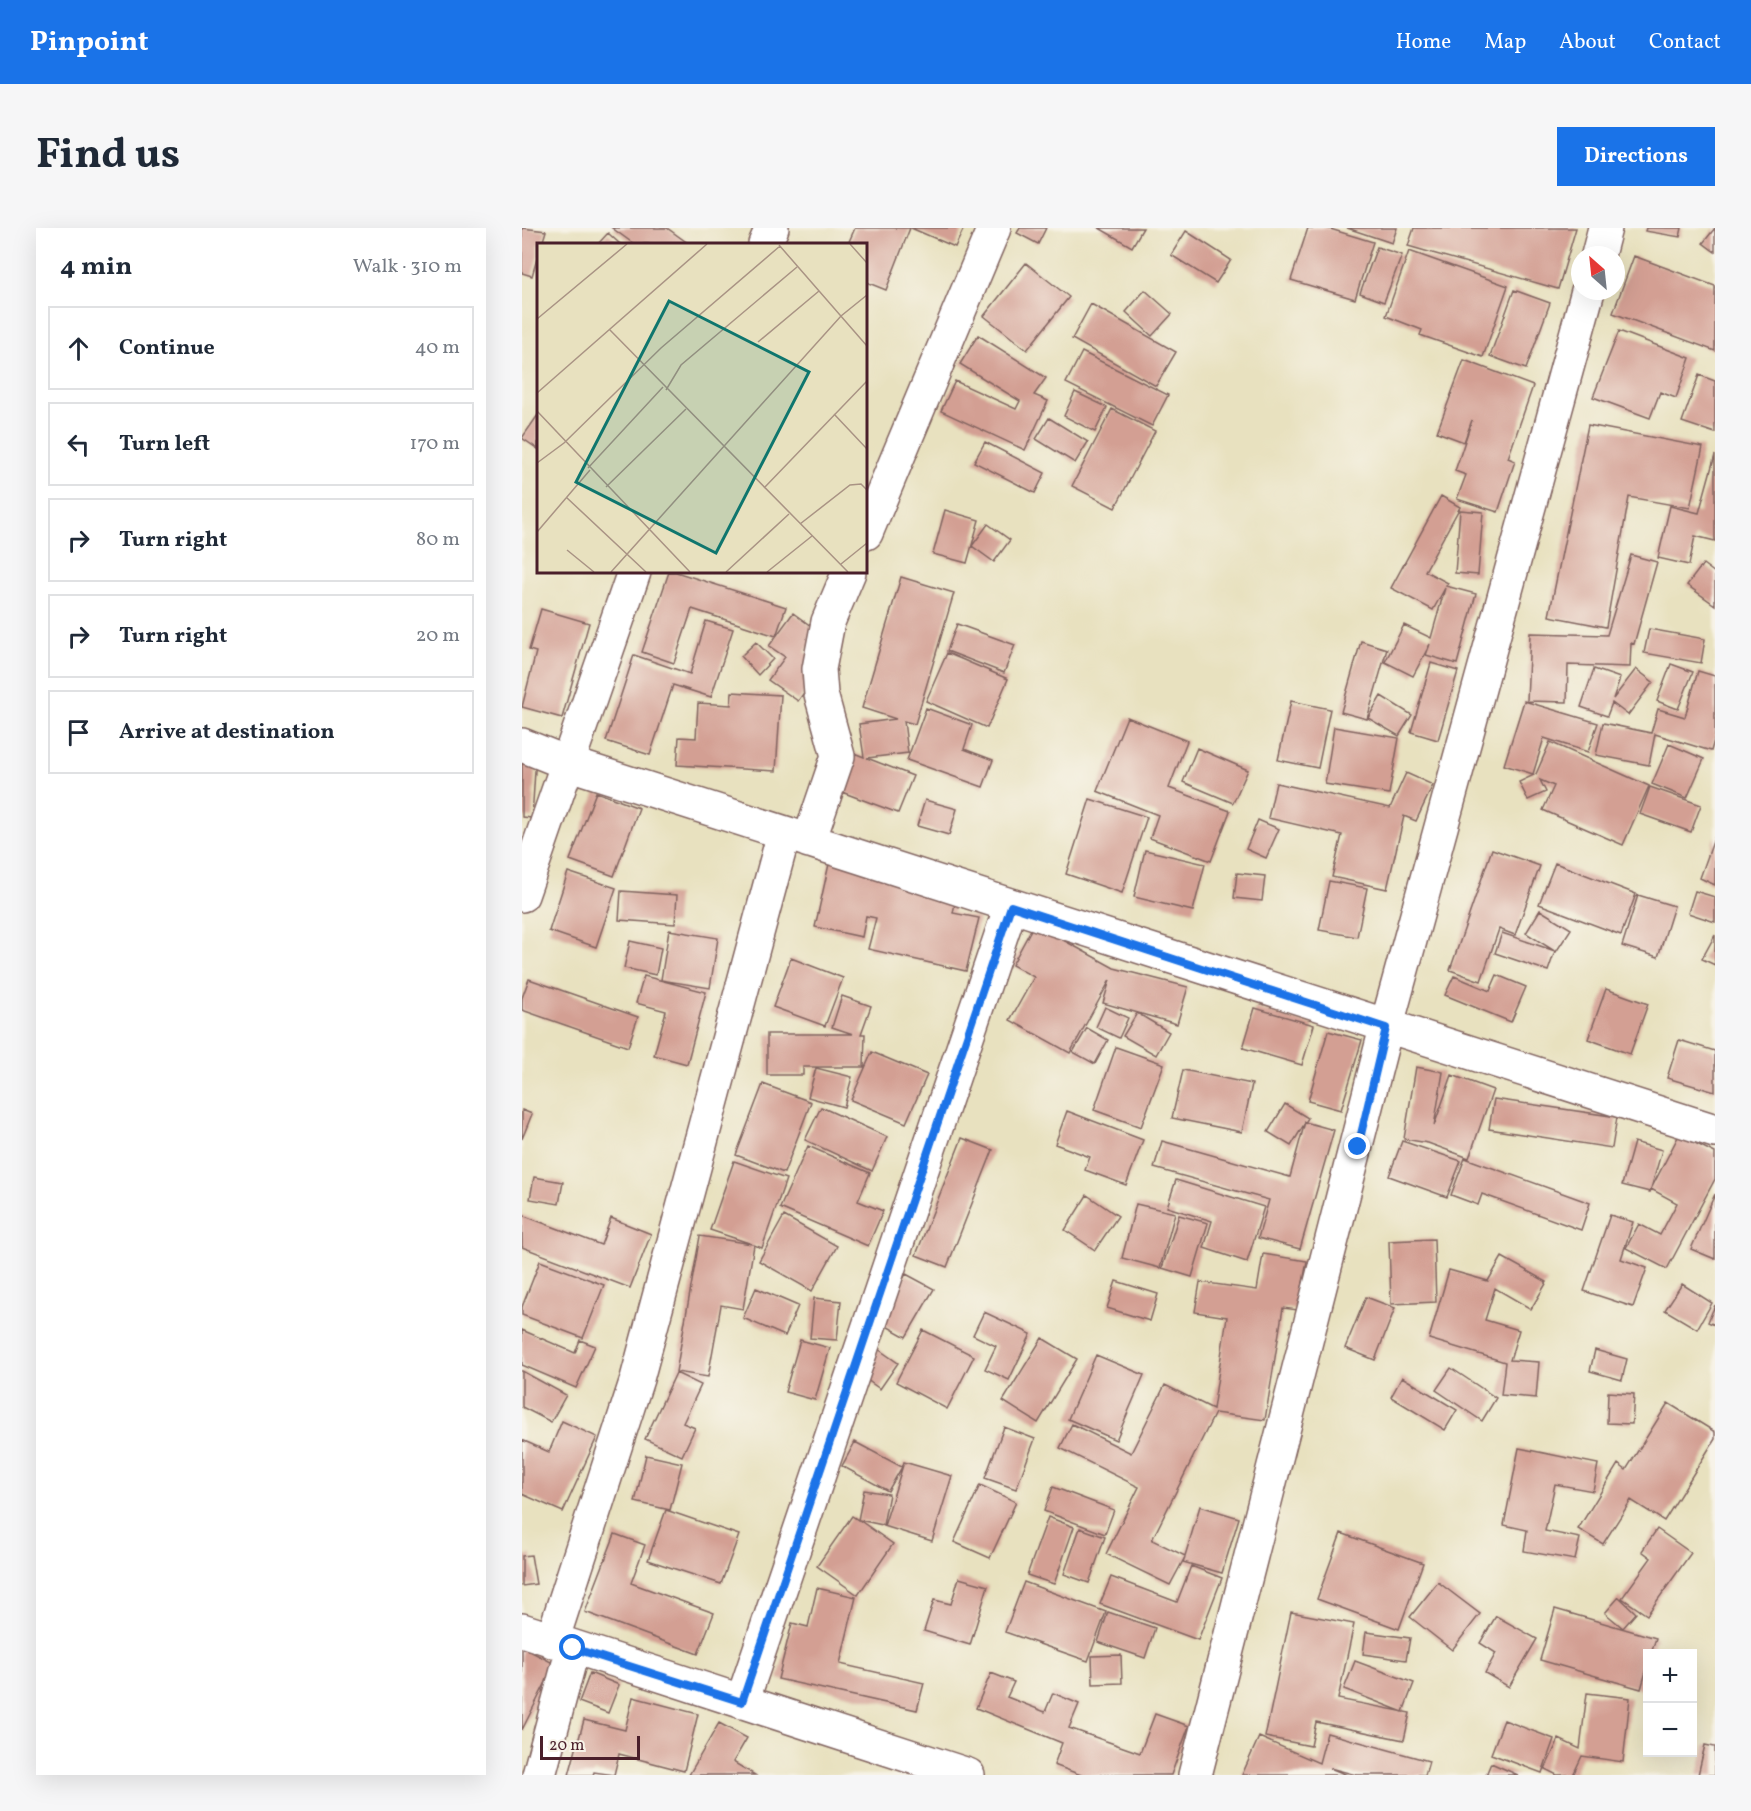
<!DOCTYPE html>
<meta charset="utf-8">
<style>
:root{--surface:#fff;--page:#f6f6f7;--text:#1f2937;--muted:#747a83;--line:#e0e1e3;--accent:#1a73e8}
body{margin:0;font-family:Vollkorn,serif;background:var(--page);color:var(--text)}
.controls{position:absolute;right:18px;bottom:18px;display:grid;overflow:hidden;border-radius:0px;box-shadow:0 6px 24px #0002}
.controls button{width:54px;height:54px;display:grid;place-items:center;padding:0;border:0;border-bottom:2px solid var(--line);background:var(--surface);color:var(--text);font:30px sans-serif}
.compass{position:absolute;left:1049px;top:18px;width:54px;height:54px;border-radius:50%;background:var(--surface);box-shadow:0 6px 24px #0002;rotate:333deg}
.scale{position:absolute;left:18px;bottom:15px;width:100px;box-sizing:border-box;padding-left:6px;border:3px solid #4a1f2b;border-top:0;font-size:16px;line-height:21px;white-space:nowrap;color:#4a1f2b;-webkit-text-stroke:4px #f7f3e8;paint-order:stroke}
.stop{position:absolute;width:18px;height:18px;margin:-14px;border:4px solid #1a73e8;border-radius:50%;background:#fff}
.stop.end{background:#1a73e8;border-color:#fff;box-shadow:0 2px 6px #0008}
.list{margin:0;padding:0;list-style:none}
h2{display:flex;justify-content:space-between;align-items:center;height:78px;margin:0;padding:0 24px;font-size:26px}
h2 small{font-size:20px;font-weight:400;color:var(--muted)}
.list li{display:grid;grid-template-columns:39px 1fr auto;gap:18px;align-items:center;box-sizing:border-box;height:84px;margin:0 12px 12px;padding:0 12px;border:2px solid var(--line);border-radius:0px}
.list b{display:block;font-size:22px;white-space:nowrap}
.list em{font-size:20px;font-style:normal;color:var(--muted)}
.icon{flex:none;width:33px;height:33px;fill:none;stroke:currentColor;stroke-width:2;stroke-linecap:round;stroke-linejoin:round}
.map{position:relative;flex:none;width:1193px;height:1547px;overflow:hidden;border-radius:0px}
header{display:flex;align-items:center;gap:36px;box-sizing:border-box;height:84px;padding:0 30px;background:var(--accent);color:#fff}
header strong{font-size:28px}
nav{display:flex;gap:33px;margin-inline-start:auto;font-size:21px}
.intro{display:flex;align-items:center;justify-content:space-between;box-sizing:border-box;height:144px;padding:0 36px}
h1{margin:0;font-size:42px}
.button{padding:15px 27px;border-radius:0px;background:var(--accent);color:#fff;font-size:21px;font-weight:700}
main{display:flex;gap:36px;padding:0 36px}
aside{flex:1;background:var(--surface);border-radius:0px;box-shadow:0 6px 24px #0002}
.map>svg:first-child{display:block}
.building{fill:#d39f93}
.lines{fill:none;stroke-linecap:round;stroke-linejoin:round}
.minor-casing{stroke:#81635f;stroke-width:36}
.minor{stroke:#fff;stroke-width:33}
.route{stroke:#1a73e8;stroke-width:8}
.inset-road{fill:none;stroke:#a99384;stroke-width:1.5}
.view{fill:#0f766e;fill-opacity:0.15;stroke:#0f766e;stroke-width:3}
.inset-edge{fill:none;stroke:#4a1f2b;stroke-width:3}
</style>
<header>
<strong>Pinpoint</strong>
<nav><a>Home</a><a>Map</a><a>About</a><a>Contact</a></nav>
</header>
<div class="intro"><h1>Find us</h1><a class="button">Directions</a></div>
<main>
<aside>
<h2>4 min<small>Walk · 310 m</small></h2>
<ul class="list">
<li><svg class="icon" aria-label="ahead" viewBox="0 0 24 24"><path d="M12 20V5M6 11l6-6 6 6"/></svg><div><b>Continue</b></div><em>40 m</em></li>
<li><svg class="icon" aria-label="left" viewBox="0 0 24 24"><path d="M17 20v-9H6M10 6l-5 5 5 5"/></svg><div><b>Turn left</b></div><em>170 m</em></li>
<li><svg class="icon" aria-label="right" viewBox="0 0 24 24"><path d="M7 20v-9h11M14 6l5 5-5 5"/></svg><div><b>Turn right</b></div><em>80 m</em></li>
<li><svg class="icon" aria-label="right" viewBox="0 0 24 24"><path d="M7 20v-9h11M14 6l5 5-5 5"/></svg><div><b>Turn right</b></div><em>20 m</em></li>
<li><svg class="icon" aria-label="arrive" viewBox="0 0 24 24"><path d="M6 21V4h12l-3 4 3 4H6"/></svg><div><b>Arrive at destination</b></div></li>
</ul>
</aside>
<div class="map">
<svg width="1193" height="1547" viewBox="0 0 1193 1547">
<rect width="100%" height="100%" fill="#f7f3e8"/>
<filter id="ink" filterUnits="userSpaceOnUse"><feTurbulence type="fractalNoise" baseFrequency=".0167" numOctaves="2"/><feDisplacementMap in="SourceGraphic" scale="12" xChannelSelector="R" yChannelSelector="G"/><feConvolveMatrix kernelMatrix="1 2 1 2 8 2 1 2 1" color-interpolation-filters="sRGB"/></filter>
<filter id="wash" filterUnits="userSpaceOnUse"><feTurbulence type="fractalNoise" baseFrequency=".008" numOctaves="4" result="noise"/><feDisplacementMap in="SourceGraphic" scale="24" xChannelSelector="R" yChannelSelector="G"/><feGaussianBlur stdDeviation="1.35" result="paint"/><feColorMatrix in="noise" values="0 0 0 0 0 0 0 0 0 0 0 0 0 0 0 0 0 1.4 0 .05"/><feComposite in="paint" operator="in"/></filter>
<g filter="url(#wash)">
<rect width="100%" height="100%" fill="#e8e1bf"/>
<g id="blocks">
<path class="building" d="M0 0 24 3 20 16H16V27L10 48 0 45Z
M90 0H145L167 16H112Z
M333 0H388L364 62 344 54V16H326Z
M389 0H442L433 19Z
M498 0H524L516 16 495 5Z
M577 0H621L610 19Z
M786 0H805L851 14 833 71 769 52Z
M825 0H875L870 15Z
M892 0H1054L1036 61 886 18Z
M1124 0H1160L1158 9 1123 3Z
M1193 0V24L1181 15Z
M664 3 709 32 694 55 649 27Z
M86 5 98 16H76Z
M855 19 880 27 862 74 838 65Z
M887 23 986 58 961 129 898 107 900 102 864 88Z
M1112 28 1193 58V123L1091 85Z
M504 35 547 69 505 122 462 88Z
M623 62 650 86 630 108 604 84Z
M992 62 1028 75 1004 141 968 128Z
M569 76 654 124 634 158 550 111Z
M1097 103 1168 130 1154 170 1138 164 1128 190 1071 169Z
M456 107 524 150 512 167 526 173 503 222 419 183 433 153 494 181 498 173 438 136Z
M560 124 646 167 630 198 544 155Z
M942 132 1011 158 986 230 993 233 976 284 935 271 944 247 933 243 950 192 942 214 915 204Z
M1177 147 1193 153V205L1160 194Z
M553 164 585 179 573 204 542 188Z
M590 181 633 203 593 280 550 258Z
M16 187V221L0 210Z
M527 190 566 214 553 235 514 211Z
M1066 197 1181 219 1168 280 1107 269 1084 399 1027 388Z
M463 214 523 245 513 265 452 234Z
M1193 227V313L1173 308 1167 337 1136 330 1148 278 1177 285Z
M919 268 938 279 903 343 926 355 924 358 954 366 935 436 904 427 908 416 891 448 863 434 882 397 909 410 923 360 911 382 869 360Z
M423 282 457 292 445 335 411 326Z
M938 282 961 284 956 347 933 345Z
M466 296 488 312 472 334 450 318Z
M1109 327 1135 334 1112 416 1109 415 1108 439 1046 437 1045 474 1005 473 1008 405 1085 407Z
M1181 336 1193 345V377L1165 357Z
M147 344H154L264 379 254 408 170 381 152 435 120 424Z
M379 349 432 365 393 496 382 493 386 525 345 530 391 548 376 585 317 563 332 525 342 529 337 496 374 491 340 480Z
M19 381 67 395 40 490 0 479 14 424 7 422Z
M271 385 297 404 283 424 302 437 276 473 246 452 263 429 247 418Z
M184 393 211 401 189 469 151 457 128 527 84 513 112 427 168 446Z
M435 396 493 417 482 445 425 423Z
M1127 401 1183 411 1179 435 1122 425Z
M839 413 865 421 845 491 819 484Z
M234 414 251 431 236 447 219 428Z
M425 425 486 451 465 500 404 473Z
M909 435 936 443 916 512 889 504Z
M1149 436 1171 444 1156 481 1135 473Z
M1072 441 1098 450 1091 471 1114 441 1131 454 1106 487 1090 475 1085 488 1059 479Z
M1176 443 1193 448V509L1189 523 1133 506 1127 537 1074 527 1081 495 1129 505 1136 481 1163 489Z
M210 464 259 467 254 543 155 537 157 509 174 510 176 475 209 477Z
M859 468 890 487 877 508 846 490Z
M769 473 808 481 796 540 756 532Z
M1002 473 1076 495 1066 524 1022 510 1011 546 982 537Z
M404 480 450 497 442 521 471 532 461 559 385 532Z
M605 489 665 513 647 560 708 583 689 633 628 610 636 587 575 563Z
M812 499 877 510 867 566 803 556Z
M1028 514 1127 558 1101 617 1021 582 1032 558 1018 552 1024 564 1006 572 997 554 1014 546Z
M1147 516 1182 531 1165 570 1130 556Z
M675 520 726 542 711 575 661 554Z
M0 526 14 527 10 590 0 589Z
M884 545 911 557 894 593 882 588 865 661 810 649 820 607 746 590 754 555 868 580Z
M1128 559 1179 577 1169 604 1118 586Z
M74 564 117 580 92 648 48 632Z
M568 571 625 589 600 665 544 646Z
M403 572 435 581 427 607 395 598Z
M736 592 757 601 744 630 724 621Z
M1193 608V657L1178 650Z
M970 621 1018 638 993 707 977 701 959 753 928 742Z
M623 622 683 636 671 683 612 669Z
M309 627 437 656 431 685 457 690 444 743 346 721 354 690 344 688 340 709 293 699Z
M1033 635 1114 666 1099 707 1017 676Z
M46 644 94 660 74 719 27 703Z
M715 645 743 648 740 673 712 670Z
M807 653 845 660 835 709 797 702Z
M99 663 155 667 153 696 97 692Z
M1173 663 1193 669V694L1166 685Z
M1116 667 1152 678 1136 729 1100 718Z
M1018 682 1049 701 1034 724 1004 705Z
M512 696 592 740 666 759 655 796 581 775 588 752 548 825 488 792 512 749 490 737Z
M147 702 196 710 188 760 139 752Z
M980 705 1033 723 1026 743 973 725Z
M1193 707V737L1180 731Z
M108 713 139 720 134 747 102 740Z
M269 730 321 750 303 798 251 779Z
M975 747 1004 759 989 794 923 767 932 748 968 763Z
M122 748 184 764 165 836 132 827 144 783 114 775Z
M7 751 116 789 106 819 0 782V770Z
M1084 761 1126 776 1108 826 1066 811Z
M320 768 349 778 339 806H343L342 839H281V847H245V806H331L310 799Z
M583 779 606 790 597 810 574 799Z
M733 780 792 797 780 837 721 820Z
M615 785 647 804 634 827 601 808Z
M565 800 586 812 573 836 551 824Z
M806 803 840 812 819 882 786 873Z
M1157 812 1193 823V864L1145 850Z
M594 819 642 836 619 899 572 882Z
M350 824 405 847 384 895 329 872Z
M894 839 921 844 912 898 930 847 971 862 947 930 906 915 882 911Z
M294 840 330 849 322 879 286 869Z
M661 842 730 856 720 904 650 890Z
M241 856 289 874 262 945 214 927Z
M972 871 1095 889 1090 920 967 901Z
M763 876 786 890 769 918 746 904Z
M299 879 365 909 350 943 283 912Z
M0 882 10 886 0 911Z
M545 883 621 912 604 957 563 942 568 929 533 916Z
M783 894 812 902 778 1021 736 1010 747 972 632 940 640 913 768 949Z
M1157 907 1193 925V951L1145 1041 1104 1020 1117 996 1138 1007 1155 975 1129 961Z
M440 910 471 922 425 1039 394 1027Z
M880 913 939 933 925 969 867 948Z
M1112 914 1140 922 1128 964 1100 957Z
M286 918 348 945 336 973 361 983 346 1018 258 980Z
M943 930 1068 975 1059 1002 960 966 956 977 929 967Z
M212 933 264 951 240 1020 232 1017 221 1081 199 1077 186 1149 154 1144 178 1008 230 1016 188 1002Z
M12 949 41 954 37 976 8 971Z
M654 952 742 979 725 1034 682 1020 690 993 645 979Z
M1193 966V1031L1169 1021Z
M565 967 596 988 573 1022 543 1002Z
M614 976 653 985 638 1040 600 1030Z
M0 987 79 1017 89 990 129 1006 108 1060 0 1019Z
M657 987 686 995 670 1049 640 1040Z
M1088 987 1111 994 1099 1031 1125 1040 1111 1079 1062 1063Z
M262 988 315 1018 290 1063 237 1033Z
M912 1011 914 1074 869 1076 867 1013Z
M741 1026 785 1033 776 1082 761 1080 743 1192 693 1185 630 1312 663 1328 678 1278 717 1290 700 1345 661 1334 663 1329 648 1357 584 1326 617 1259 538 1220 550 1196 609 1225 643 1157 691 1181 705 1089 673 1084 678 1054 735 1062Z
M980 1029 1025 1054 1009 1081 973 1060 963 1092 997 1102 988 1132 1017 1134 1014 1170 979 1167 983 1134 907 1111 927 1042 966 1053Z
M18 1033 82 1057 61 1110 0 1087V1079Z
M384 1046 412 1061 384 1109 357 1094Z
M594 1053 636 1066 628 1093 585 1080Z
M1160 1056 1190 1075 1175 1101 1143 1082Z
M234 1060 276 1078 263 1108 221 1090Z
M844 1069 873 1080 853 1132 823 1120Z
M292 1070 319 1073 315 1112 288 1110Z
M1193 1077V1097L1186 1094Z
M462 1084 509 1106 487 1152 463 1141 474 1118 451 1107Z
M0 1102 53 1125 58 1112 73 1118 54 1160 0 1137Z
M401 1102 452 1128 425 1181 374 1154Z
M520 1110 555 1131 516 1195 481 1173Z
M278 1112 308 1120 293 1172 263 1164Z
M356 1121 376 1135 358 1161 338 1147Z
M1073 1122 1105 1131 1100 1152 1068 1143Z
M574 1127 622 1147 594 1212 546 1191Z
M929 1140 974 1170 960 1193 914 1162Z
M0 1143 44 1167 29 1194 0 1179Z
M154 1145 179 1157 161 1195 173 1200 160 1228 123 1211Z
M880 1149 935 1182 923 1202 869 1169Z
M1086 1164 1112 1166 1110 1196 1085 1195Z
M1146 1175 1193 1204V1211L1142 1293 1109 1272 1081 1316 1056 1301 1096 1236 1104 1242Z
M40 1193 75 1209 41 1284 0 1266V1212L27 1224Z
M482 1199 513 1211 494 1261 463 1250Z
M333 1214 380 1239 366 1263 320 1238Z
M997 1220 1076 1236 1071 1263 1033 1256 1023 1303 1058 1310 1053 1332 1002 1323 1005 1302 982 1297Z
M124 1227 160 1235 148 1282 113 1274Z
M382 1234 430 1248 410 1313 362 1298Z
M458 1257 494 1274 468 1330 432 1314Z
M531 1259 592 1282 583 1306 522 1283Z
M342 1262 367 1266 361 1297 337 1292 371 1316 336 1367 295 1338 330 1288 336 1292Z
M144 1282 217 1307 199 1356 126 1332Z
M526 1289 552 1299 532 1356 505 1347Z
M558 1300 583 1309 567 1355 542 1346Z
M1135 1301 1169 1325 1125 1387 1100 1370 1129 1330 1120 1323Z
M819 1305 901 1335 877 1401 795 1371Z
M93 1306 123 1317 109 1355 192 1385 176 1426 63 1384Z
M9 1327 14 1356 0 1358V1328Z
M669 1338 700 1350 676 1412 578 1376 589 1349 655 1374Z
M437 1350 466 1358 448 1417 402 1403 412 1372 429 1376Z
M502 1354 584 1384 566 1433 483 1404Z
M916 1354 958 1386 930 1422 888 1389Z
M295 1360 334 1369 318 1436 402 1455 395 1482 256 1451 270 1395 286 1399Z
M1097 1369 1114 1385 1101 1400 1083 1385Z
M1033 1381 1134 1410 1129 1426H1126V1437L1119 1461 1018 1432Z
M586 1384 633 1400 623 1430 576 1414Z
M769 1384 832 1396 816 1471 888 1485 882 1512 794 1494 789 1518 743 1509Z
M974 1388 1015 1411 987 1459 963 1445 974 1425 958 1415Z
M844 1404 888 1410 884 1432 841 1426Z
M0 1419 33 1436 0 1502Z
M599 1427 600 1455 571 1456 570 1428Z
M833 1433 892 1455 881 1484 822 1461Z
M68 1445 97 1457 86 1485 57 1474Z
M469 1445 492 1454 485 1469 523 1484 531 1465 557 1476 547 1500 618 1525 633 1486 667 1498 649 1547H559L532 1537 540 1515 454 1480Z
M1065 1465 1108 1470 1101 1534 1060 1528 1051 1547H1035L1023 1541 1037 1511 1058 1521Z
M111 1469 176 1486 162 1543 97 1526 92 1547 72 1544 71 1547H47L62 1492 103 1502Z
M982 1492 1032 1511 1020 1545 969 1526Z
M197 1495 225 1510 211 1534 233 1547H167Z
M805 1505 907 1533 903 1547H834L808 1540 825 1547H720L737 1509 797 1535Z
M1183 1517 1193 1519V1547H1176Z
M969 1535 996 1547H964Z"/>
</g>
</g>
<g filter="url(#ink)">
<use href="#blocks" fill-opacity="0" stroke="#81635f" stroke-width="1.5"/>
<g class="lines">
<g class="minor-casing">
<path id="minor" d="M243 16 250 0
M1076 27 1083 0
M344 305 472 0
M0 517 45 535 1193 903
M287 613 316 528 299 466 297 441 306 394 327 344
M0 667 112 344
M0 1402 446 1547
M30 1413 115 1151 262 605
M220 1474 489 678
M17 1547 51 1420
M673 1547 864 800 1066 63"/>
</g>
<use href="#minor" class="minor"/>
</g>
</g>
<g class="lines" filter="url(#ink)">
<path class="route" d="M51 1420 220 1474 489 678 864 800 836 919"/>
</g>
<g transform="translate(15 15)">
<rect width="330" height="330" fill="#e8e1bf"/>
<path class="inset-road" d="M313 1 330 20M242 2 330 103M0 76 90 1M72 86 311 329M221 99 282 48M129 147 144 122 260 24M0 150 170 1M0 168 153 329M297 171 330 206M0 220 27 200 124 105 243 3M51 225 126 144M69 244 149 166M227 245 330 138M29 254 109 329M263 281 313 242 324 241 330 247M0 289 53 227M30 307 57 329M304 321 330 300M74 329 304 73 330 52M189 329 252 271M230 329 275 293"/>
<path class="view" d="M132 58 272 129 179 310 39 239Z"/>
<rect width="330" height="330" class="inset-edge"/>
</g>
</svg>
<div class="controls">
<button>+</button>
<button>−</button>
</div>
<svg class="compass" viewBox="-18 -18 36 36"><path d="M0-13l5 13h-10z" fill="#e53935"/><path d="M0 13l5-13h-10z" fill="#747a83"/></svg>
<div class="scale">20 m</div>
<div class="stop" style="left:51px;top:1420px"></div>
<div class="stop end" style="left:836px;top:919px"></div>
</div>
</main>
